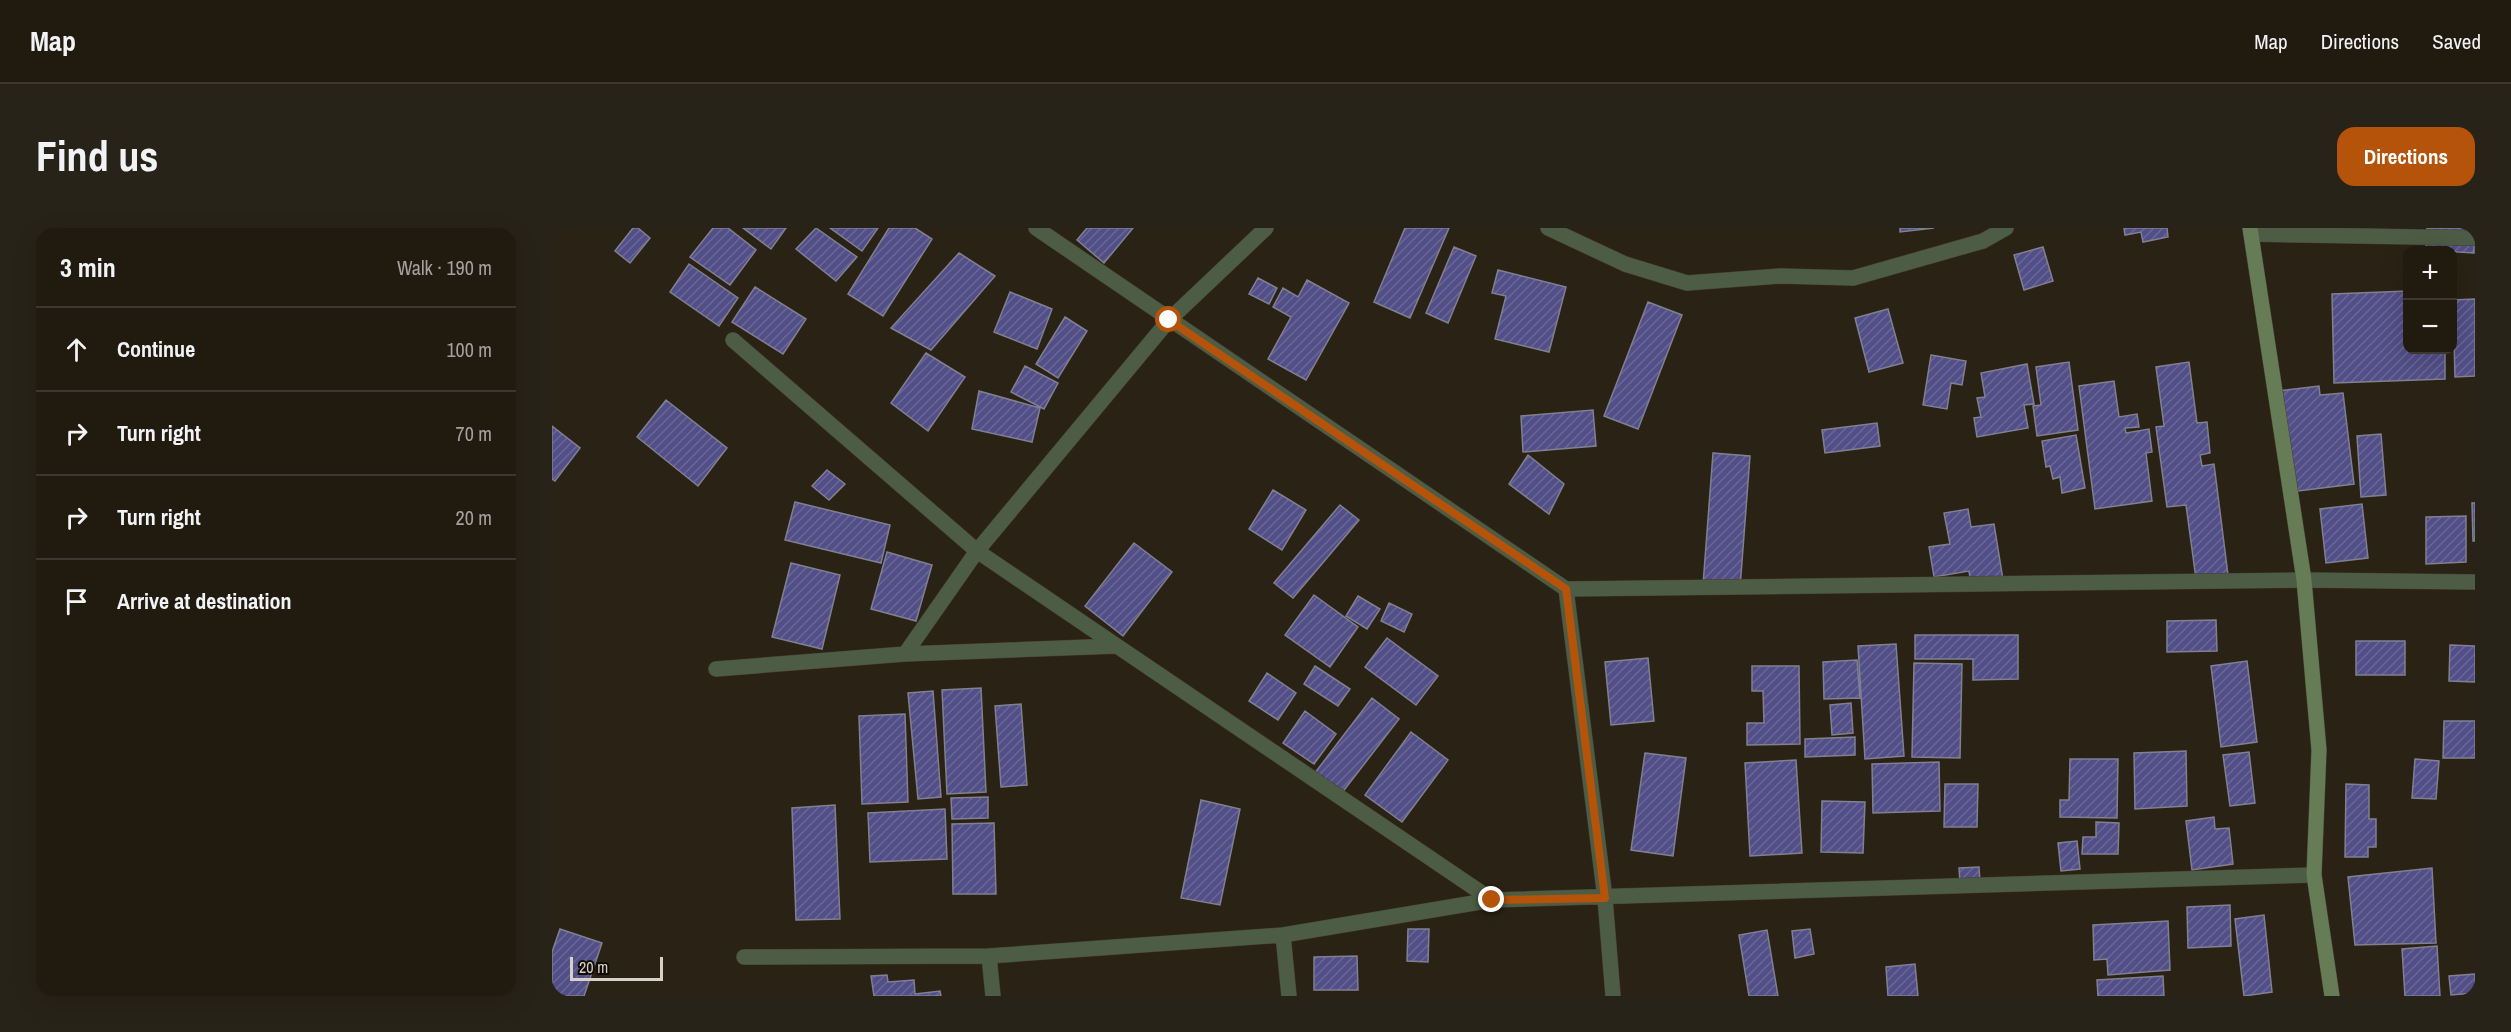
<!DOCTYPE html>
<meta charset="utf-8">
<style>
:root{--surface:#201a0f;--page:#282318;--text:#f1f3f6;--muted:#a2a19e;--line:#3d382f;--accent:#b45309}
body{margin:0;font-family:"Archivo Narrow",sans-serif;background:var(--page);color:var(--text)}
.controls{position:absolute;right:18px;top:18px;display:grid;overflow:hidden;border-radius:12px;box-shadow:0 6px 24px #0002}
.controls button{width:54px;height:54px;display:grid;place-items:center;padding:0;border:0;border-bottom:2px solid var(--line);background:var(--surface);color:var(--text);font:30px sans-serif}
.scale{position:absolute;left:18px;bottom:15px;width:93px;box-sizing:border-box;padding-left:6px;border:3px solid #d6d0c7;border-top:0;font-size:16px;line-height:21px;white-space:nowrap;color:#d6d0c7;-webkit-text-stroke:4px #100c06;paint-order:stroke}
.stop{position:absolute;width:18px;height:18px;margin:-14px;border:4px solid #b45309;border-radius:50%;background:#fff}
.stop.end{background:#b45309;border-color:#fff;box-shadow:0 2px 6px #0008}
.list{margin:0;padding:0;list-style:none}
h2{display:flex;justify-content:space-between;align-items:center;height:78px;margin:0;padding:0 24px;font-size:26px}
h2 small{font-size:20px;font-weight:400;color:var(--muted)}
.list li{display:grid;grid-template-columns:39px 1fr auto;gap:18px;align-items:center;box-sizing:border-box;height:84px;padding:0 24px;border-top:2px solid var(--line)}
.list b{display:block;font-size:22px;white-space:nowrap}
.list em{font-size:20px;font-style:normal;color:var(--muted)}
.icon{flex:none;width:33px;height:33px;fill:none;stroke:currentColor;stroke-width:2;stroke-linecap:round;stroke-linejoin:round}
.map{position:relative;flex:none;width:1923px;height:768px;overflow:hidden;border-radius:18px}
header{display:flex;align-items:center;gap:36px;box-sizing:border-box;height:84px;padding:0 30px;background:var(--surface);border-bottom:2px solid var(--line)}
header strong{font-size:28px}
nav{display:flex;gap:33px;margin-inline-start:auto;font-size:21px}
.intro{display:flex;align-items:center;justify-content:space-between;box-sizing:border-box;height:144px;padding:0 36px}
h1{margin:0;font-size:42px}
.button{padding:15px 27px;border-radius:18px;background:var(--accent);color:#fff;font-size:21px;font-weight:700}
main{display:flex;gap:36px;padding:0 36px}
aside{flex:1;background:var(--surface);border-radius:18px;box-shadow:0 6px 24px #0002}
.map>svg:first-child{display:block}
.building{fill:url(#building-hatch);stroke:#808092;stroke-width:1.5}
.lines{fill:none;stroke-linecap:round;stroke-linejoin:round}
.street-casing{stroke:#463e31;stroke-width:16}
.secondary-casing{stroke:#463e31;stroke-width:16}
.street{stroke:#4d5c44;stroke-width:15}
.secondary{stroke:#657c56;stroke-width:15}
.route{stroke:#b45309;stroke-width:8}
</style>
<header>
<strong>Map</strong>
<nav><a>Map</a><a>Directions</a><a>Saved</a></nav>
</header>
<div class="intro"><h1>Find us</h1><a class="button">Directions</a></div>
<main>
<aside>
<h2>3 min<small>Walk · 190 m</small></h2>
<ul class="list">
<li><svg class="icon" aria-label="ahead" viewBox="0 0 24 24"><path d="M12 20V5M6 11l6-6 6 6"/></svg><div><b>Continue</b></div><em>100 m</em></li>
<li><svg class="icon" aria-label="right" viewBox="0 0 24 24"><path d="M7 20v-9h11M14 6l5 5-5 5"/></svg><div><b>Turn right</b></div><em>70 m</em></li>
<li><svg class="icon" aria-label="right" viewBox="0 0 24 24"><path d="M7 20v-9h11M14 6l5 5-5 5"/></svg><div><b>Turn right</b></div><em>20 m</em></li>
<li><svg class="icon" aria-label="arrive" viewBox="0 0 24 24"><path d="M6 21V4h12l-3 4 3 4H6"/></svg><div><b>Arrive at destination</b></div></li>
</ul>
</aside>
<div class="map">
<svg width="1923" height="768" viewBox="0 0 1923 768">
<defs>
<pattern id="building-hatch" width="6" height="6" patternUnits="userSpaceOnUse" patternTransform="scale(1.5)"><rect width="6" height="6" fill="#524e87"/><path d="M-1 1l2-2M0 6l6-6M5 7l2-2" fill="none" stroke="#6a6696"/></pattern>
</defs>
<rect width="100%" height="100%" fill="#2a2214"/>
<path class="building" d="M81 0H86L98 10 78 35 63 23Z
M161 0H176L204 22 178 57 138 29Z
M191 0H234L219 21Z
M264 0 305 29 284 53 244 21Z
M278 0H326L310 23Z
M337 0H363L380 11 331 88 296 66Z
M535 0H581L552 35 525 12Z
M853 0H897L858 90 822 74Z
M1348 0H1382L1348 4Z
M1572 0H1615L1616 9 1591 14 1589 4 1573 7Z
M1875 0H1922V25L1874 22Z
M902 19 924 28 896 95 874 85Z
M1491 19 1501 53 1472 62 1462 27Z
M407 25 443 48 379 122 339 100Z
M137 36 186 70 167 98 118 64Z
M946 42 1014 59 997 124 943 111 954 68 940 65Z
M706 50 725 60 717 76 697 66Z
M755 52 797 75 754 152 716 131 739 89 721 79 731 60 746 69Z
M203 59 254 91 231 126 180 94Z
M1856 63V122H1893V151L1782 155 1780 66Z
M458 64 500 81 485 121 442 104Z
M1923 71V148L1903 149 1901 72Z
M1096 74 1130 87 1086 201 1052 188Z
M1336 81 1351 135 1317 144 1303 90Z
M513 89 535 103 506 150 484 136Z
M374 125 413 149 376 203 339 175Z
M1379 127 1414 133 1410 157 1399 155 1395 181 1371 177Z
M1517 134 1526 202 1485 208 1481 178 1489 177 1484 139Z
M1637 134 1645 195 1655 194 1658 225 1648 227 1650 238 1662 236 1676 347 1644 351 1634 277 1615 279 1604 199 1612 198 1604 139Z
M1475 136 1482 176 1472 177 1476 200 1425 209 1422 190 1429 189 1425 170 1433 169 1429 145Z
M473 138 506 155 492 181 459 164Z
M1562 153 1567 189 1585 186 1587 199 1573 200 1574 205 1597 201 1600 224 1594 225 1600 273 1543 281 1527 158Z
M1767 158 1768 167 1791 165 1802 256 1738 264 1726 163Z
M427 163 488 180 480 214 420 201Z
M114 172 175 220 146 258 85 209Z
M1041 182 1044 218 971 224 969 188Z
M1325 195 1328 218 1273 225 1270 202Z
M0 198 28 220 3 253 0 251Z
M1829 206 1834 267 1809 269 1805 208Z
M1524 207 1533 260 1510 265 1508 249 1501 251 1498 238 1494 239 1490 213Z
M1161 225 1198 228 1188 360 1151 357Z
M976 227 1012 256 997 286 957 256Z
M275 242 293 256 277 272 260 258Z
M721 262 754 282 730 322 697 301Z
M243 274 338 297 329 335 233 312Z
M1920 275H1923V313H1921Z
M1810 276 1816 330 1774 335 1768 281Z
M788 277 807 292 741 370 722 355Z
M1416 281 1419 299 1442 296 1451 352 1419 357 1417 343 1382 349 1377 319 1398 316 1392 285Z
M1914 288V334L1874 336V289Z
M582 315 620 344 571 408 533 378Z
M335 324 380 337 364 393 319 381Z
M239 335 288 347 270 421 220 409Z
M762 367 806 399 778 439 733 407Z
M806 368 828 381 815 401 794 388Z
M837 375 860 386 852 404 829 393Z
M1664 392 1665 423 1615 424V393Z
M1363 407H1466V451L1421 452V431H1363Z
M835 410 886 448 864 477 813 439Z
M1804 413H1853V447H1804Z
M1344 416 1352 528 1313 531 1306 418Z
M1898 417 1923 418V454L1897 453Z
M1096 430 1102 493 1059 497 1053 434Z
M1305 432 1308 470 1272 471 1271 434Z
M1695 433 1705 514 1669 519 1659 438Z
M1362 435 1410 436 1408 530 1360 529Z
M763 438 798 461 786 478 752 456Z
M1200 438H1247L1248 516 1195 517V495H1212L1211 463H1200Z
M715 445 744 465 726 492 697 473Z
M429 460 434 564 395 566 390 462Z
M381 463 389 569 366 571 356 465Z
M820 470 847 491 786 570 759 550Z
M1299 475 1301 505 1280 507 1278 477Z
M469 476 475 557 449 559 443 478Z
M753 483 784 506 762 536 731 515Z
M353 486 356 574 310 576 307 488Z
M1892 493H1923V530H1891Z
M859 504 896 532 850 594 813 567Z
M1303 509V527L1253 529V511Z
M1634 523 1635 578 1583 581 1582 525Z
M1697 524 1703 575 1678 578 1671 527Z
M1093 525 1134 530 1121 628 1079 622Z
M1518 531H1566L1565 590 1508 589V572H1517Z
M1863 531 1887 533 1884 571 1860 570Z
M1244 532 1250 625 1198 628 1193 535Z
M1387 534 1388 583 1321 585 1320 536Z
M1393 556H1426L1425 599H1392Z
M1794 556 1817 557V591H1824V619H1816V629H1793Z
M436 569V590L400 591 399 570Z
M649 572 688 581 668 677 629 670Z
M1270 573 1313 574 1311 625 1269 624Z
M283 577 288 691 244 692 240 580Z
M393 581 395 631 318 634 316 585Z
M1662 589 1663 601 1677 600 1681 636 1640 642 1634 593Z
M1544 594 1567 595 1566 626H1530L1531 609H1544Z
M442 595 444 666H401L400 596Z
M1525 613 1528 641 1509 643 1506 615Z
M1427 639 1428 654 1408 655 1407 640Z
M1880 640 1884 715 1803 717 1796 649Z
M1678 677 1679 718 1636 720 1635 679Z
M1712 687 1720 764 1692 768 1683 691Z
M1616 693 1618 742 1556 747 1555 731 1542 732 1541 697Z
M8 701 50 715 32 768H0V724Z
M856 701H877L876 734 855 733Z
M1258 701 1262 726 1243 730 1240 703Z
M1215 702 1226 768H1197L1187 707Z
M1885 718 1888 768H1853L1850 721Z
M805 728 806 762H762V729Z
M1363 736 1366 768H1336L1334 739Z
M1923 746V765L1899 767 1897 748Z
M335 747 336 754 362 752 363 766 388 763 389 768H322L319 748Z
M1611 748 1612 768H1546L1545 752Z"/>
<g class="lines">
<g class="street-casing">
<path id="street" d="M484 0 1014 361 1752 352 1923 354
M996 0 1073 36 1135 55 1229 48 1301 50 1431 13 1454 0
M1699 6 1923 10
M181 112 425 323 565 418
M1014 361 1053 670 1061 768
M353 426 425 323 617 92 714 0
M164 441 353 426 565 418 940 672
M731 707 737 768
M437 728 441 768
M192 729 437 728 731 707 940 672 1762 647"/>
</g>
<g class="secondary-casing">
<path id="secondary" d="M1698 0 1752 352 1767 522 1762 647 1780 768"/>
</g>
<use href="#street" class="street"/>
<use href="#secondary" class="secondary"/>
</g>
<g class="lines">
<path class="route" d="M617 92 1014 361 1053 670 940 672"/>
</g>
</svg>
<div class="controls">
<button>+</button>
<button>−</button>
</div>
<div class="scale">20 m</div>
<div class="stop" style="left:617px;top:92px"></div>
<div class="stop end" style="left:940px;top:672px"></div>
</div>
</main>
